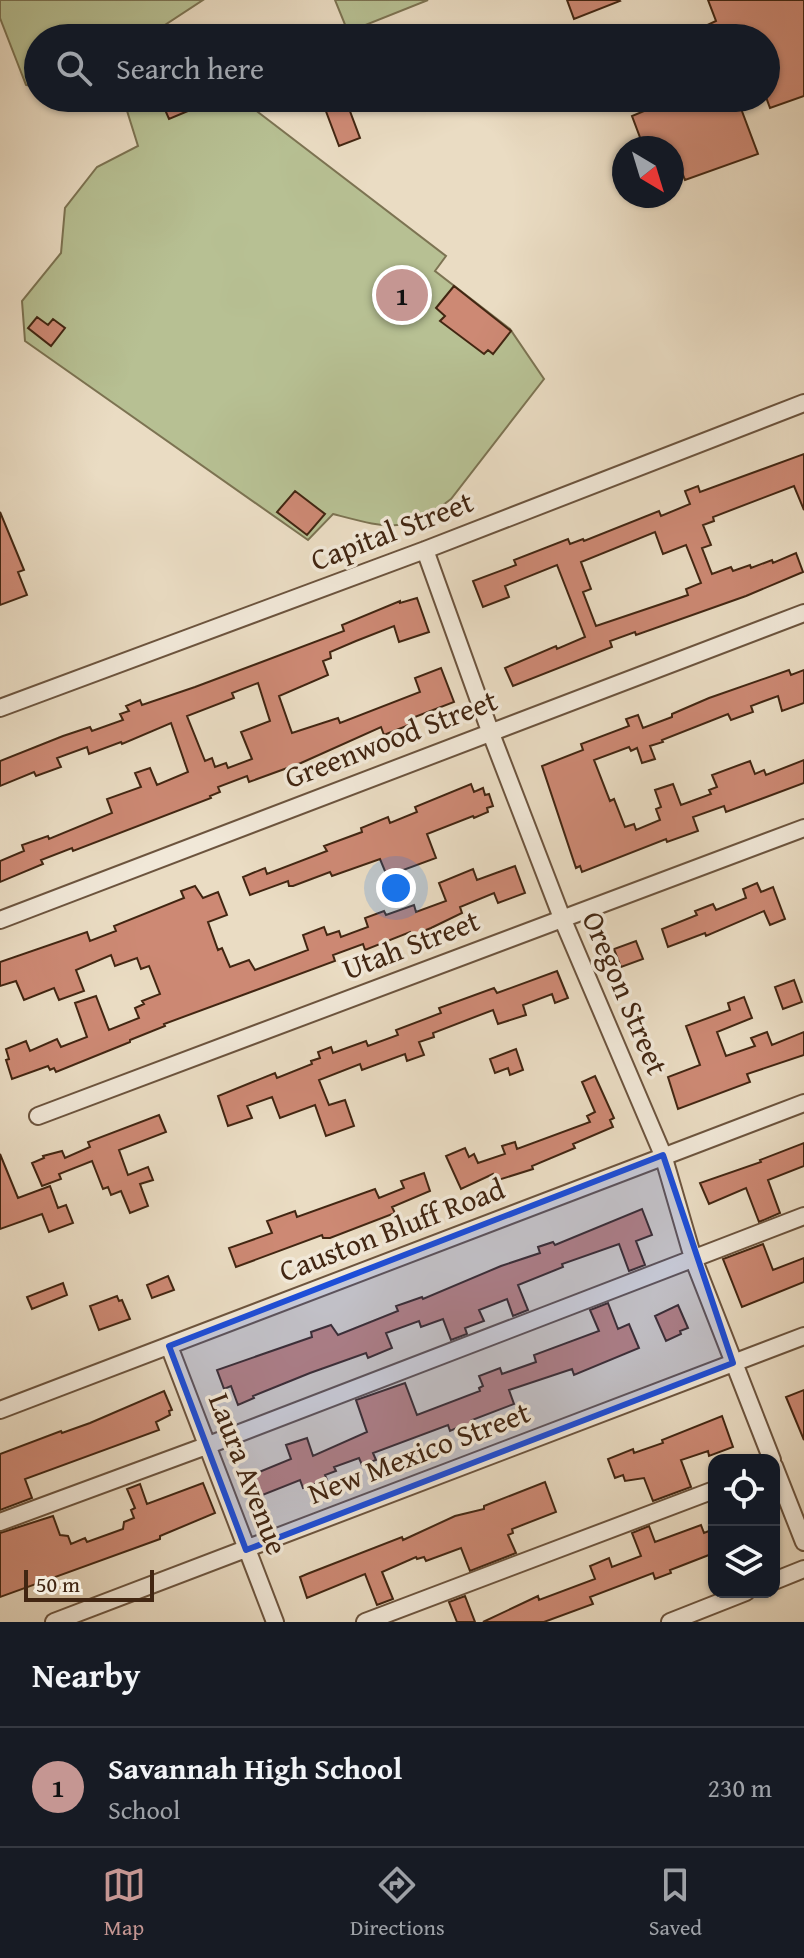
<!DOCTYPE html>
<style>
:root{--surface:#171b24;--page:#242831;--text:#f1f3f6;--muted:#9ea1a6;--line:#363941;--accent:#c59692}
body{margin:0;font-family:"Gentium Book Plus",serif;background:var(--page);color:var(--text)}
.controls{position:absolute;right:24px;bottom:24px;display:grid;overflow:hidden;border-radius:16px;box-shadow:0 2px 6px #0004}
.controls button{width:72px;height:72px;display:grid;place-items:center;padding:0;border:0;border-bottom:2px solid var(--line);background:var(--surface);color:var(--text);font:40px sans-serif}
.compass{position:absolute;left:612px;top:136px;width:72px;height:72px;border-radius:50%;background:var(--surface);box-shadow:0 2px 6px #0004;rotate:142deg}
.scale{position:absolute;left:24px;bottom:20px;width:130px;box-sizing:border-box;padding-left:8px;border:4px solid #422612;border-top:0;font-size:22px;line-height:28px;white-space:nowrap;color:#422612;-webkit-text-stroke:6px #f1e8d8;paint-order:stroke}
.you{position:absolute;left:396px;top:888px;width:28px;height:28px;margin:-20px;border:6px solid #fff;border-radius:50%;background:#1a73e8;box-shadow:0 0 0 12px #1a73e833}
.badge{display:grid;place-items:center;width:52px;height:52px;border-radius:50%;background:var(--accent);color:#111;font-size:26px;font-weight:700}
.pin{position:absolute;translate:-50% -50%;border:4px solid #fff;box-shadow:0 2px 8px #0006}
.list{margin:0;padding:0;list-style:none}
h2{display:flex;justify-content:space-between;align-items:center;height:104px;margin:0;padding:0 32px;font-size:34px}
h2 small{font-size:26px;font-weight:400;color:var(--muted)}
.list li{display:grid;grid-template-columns:52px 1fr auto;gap:24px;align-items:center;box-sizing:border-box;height:120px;padding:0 32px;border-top:2px solid var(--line)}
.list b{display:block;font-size:30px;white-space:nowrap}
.list p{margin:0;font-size:26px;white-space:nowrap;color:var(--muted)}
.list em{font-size:26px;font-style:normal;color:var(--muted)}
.icon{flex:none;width:44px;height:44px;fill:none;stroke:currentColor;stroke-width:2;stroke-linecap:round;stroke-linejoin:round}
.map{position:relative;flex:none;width:804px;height:1622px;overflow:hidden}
.search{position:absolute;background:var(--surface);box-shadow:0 2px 6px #0004;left:24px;right:24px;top:24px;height:88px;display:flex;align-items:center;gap:20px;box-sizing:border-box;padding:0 28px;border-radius:44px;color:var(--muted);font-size:30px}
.sheet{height:224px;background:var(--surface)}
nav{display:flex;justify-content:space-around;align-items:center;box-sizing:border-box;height:112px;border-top:2px solid var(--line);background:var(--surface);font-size:22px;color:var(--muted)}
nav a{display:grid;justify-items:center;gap:4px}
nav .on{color:var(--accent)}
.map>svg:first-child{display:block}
.green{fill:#b7c093;stroke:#7c7352;stroke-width:2}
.building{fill:#cd8974;stroke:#422612;stroke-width:2;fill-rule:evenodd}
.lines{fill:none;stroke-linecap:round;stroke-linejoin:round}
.minor-casing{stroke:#6c543e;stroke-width:20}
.minor{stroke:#f1e8d8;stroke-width:16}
.marked{fill:#1d4ed8;fill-opacity:0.2;stroke:#1d4ed8;stroke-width:6;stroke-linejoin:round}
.labels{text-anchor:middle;stroke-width:7;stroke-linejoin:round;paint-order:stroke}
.street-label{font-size:30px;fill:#422612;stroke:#f1e8d8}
</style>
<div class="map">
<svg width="804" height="1622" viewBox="0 0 804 1622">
<rect width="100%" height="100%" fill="#eadcc3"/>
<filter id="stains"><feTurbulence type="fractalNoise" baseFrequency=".0025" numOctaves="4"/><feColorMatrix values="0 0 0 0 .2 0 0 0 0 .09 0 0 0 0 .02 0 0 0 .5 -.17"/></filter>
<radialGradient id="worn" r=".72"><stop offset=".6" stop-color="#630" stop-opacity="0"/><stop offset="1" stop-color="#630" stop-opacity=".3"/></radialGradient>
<path class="green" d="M0 0H203L145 38H38V88L26 85 0 18Z
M335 0H428L348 32Z
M123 98H250L254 109 446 256 435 271 510 329 544 379 451 499C405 535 387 528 333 514L308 540 25 341 22 301 61 253 65 208 97 167 138 146Z"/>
<path class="building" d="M567 0H619L620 1 574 19Z
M708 0H804V96L770 108 766 97V38H680L716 21Z
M160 98H219L169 119Z
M321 98H345L360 138 339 146Z
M675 98H737L758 154 685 180 672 148H644L632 116Z
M454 286 511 331 493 354 488 350 484 354 440 321 445 316 436 308Z
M37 317 48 325 53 319 65 328 51 346 28 328Z
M804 454V510L794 486 713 517 714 521 703 525 711 545 702 548 712 574 731 567 733 571 750 565 751 568 772 560 773 563 796 553 803 572 746 596 636 635 635 632 610 641 612 647 513 686 505 668 556 646 557 649 585 637 557 565 505 586 509 597 483 607 473 581 516 565 514 560 568 539 570 544 583 539 584 541 659 511 661 516 690 504 685 491 698 486 700 492ZM655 532 663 554 686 545 701 583 686 589 688 595 596 626 583 592 591 589 581 562Z
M295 491 325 514 307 535 277 512Z
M0 512 24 570 18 572 27 595 0 605Z
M417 598 429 632 399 642 394 626 356 641 330 652 331 658 323 661 328 675 279 696 292 733 338 718 340 723 420 692 415 678 441 668 454 702 412 718 414 723 384 735 381 727 301 763 249 782 247 776 218 787 220 792 210 796 211 798 73 851 72 848 41 860 43 864 0 882V861L24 851 22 845 48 836 49 839 112 813 107 799 141 787 135 773 150 768 157 785 188 772 171 723 122 744 121 742 89 754 87 747 57 758 61 767 36 776 34 772 0 786V761L63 736 90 727 92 731 123 720 120 714 129 711 126 706 140 700 142 705 195 687 344 631 342 625 400 601V603ZM258 683 270 721 241 732 252 759 228 768 226 763 215 767 212 758 205 761 187 716 234 698 232 693Z
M789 670 791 675 804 670V703L782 711 778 696 751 706 753 712 731 720 728 714 662 740 663 742 650 746 655 759 642 763 637 748 631 751 629 747 594 760 610 801 614 799 625 827 634 824 636 830 660 820 656 809 661 807 655 790 673 784 681 805 711 794 709 790 717 787 712 775 750 761 755 774 764 770 766 775 804 760V783L726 812 724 806 693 817 698 831 667 842 666 839 582 872 580 866 576 868 542 766 583 750 581 744 629 726 626 719 638 715 643 728 672 717V714L709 698Z
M471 784 474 792 483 788 485 795 489 794 493 806 487 808 488 812 474 818 473 816 427 834 436 858 387 876 380 859 332 876 330 872 293 886H289L288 881 250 895 243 877 265 868 267 874 327 851 324 846 362 832 361 828 388 817 390 823 417 812 415 807Z
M515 866 525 893 498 903 494 893 460 907 462 913 431 928 411 936 410 932 365 950 363 944 333 955 335 961 164 1024 165 1026 130 1040V1042L56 1072 54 1068 50 1070 48 1066 12 1079 6 1060 9 1059 6 1049 26 1041 30 1051 57 1039 61 1047 87 1037 75 1003 96 996 109 1030 139 1018 135 1008 144 1004 142 1001 160 994 149 966 141 969 137 958 115 966 111 955 76 970 84 991 59 1000 54 988 24 1000 16 981 0 986V962L87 932 90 941 116 931 114 926 184 898 181 891 195 886 203 898 218 892 227 915 208 922 218 950 222 948 230 967 249 960 255 970 308 950 303 935 324 927 327 935 339 931 341 937 368 927 365 918 384 911 386 915 414 905 416 912 446 901 439 883 473 869 477 880Z
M757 883 761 892 773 887 785 919 770 925 764 911 706 936 705 933 668 947 662 929 697 915 695 911 713 904 716 910 746 898 743 889Z
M636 941 643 959 621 967 614 949Z
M557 971 568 998 555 1003 552 994 523 1005 526 1015 498 1024 493 1010 433 1033 434 1037 419 1042 424 1055 407 1061 405 1054 362 1070 360 1064 319 1080 329 1105 345 1100 354 1126 326 1136 315 1105 280 1118 272 1097 247 1106 252 1118 228 1126 218 1096 275 1073 277 1078 312 1064 311 1061 320 1058 318 1052 331 1047 333 1053 366 1041 368 1046 398 1035 396 1030 441 1013 439 1008 494 988 497 993Z
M794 980 802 1002 783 1009 775 987Z
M744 997 752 1018 717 1032 726 1056 755 1046 751 1038 767 1032 772 1045 804 1032V1055L747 1074 750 1082 678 1109 668 1077 700 1065 686 1026 730 1010 728 1003Z
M516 1049 523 1070 510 1075 508 1068 495 1073 490 1059Z
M595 1076 614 1118 610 1120 613 1127 573 1144 575 1148 532 1166 533 1169 495 1181 493 1174 461 1189 446 1156 465 1148 469 1157 474 1154 478 1163 505 1154 502 1146 515 1142 517 1149 590 1122 587 1116 595 1112 582 1082Z
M159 1115 166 1132 119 1150 128 1175 148 1167 153 1180 140 1184 148 1206 130 1213 121 1191 111 1195 108 1187 103 1189 92 1161 59 1174 61 1179 42 1186 32 1163 44 1158 43 1156 62 1151 65 1158 90 1147 88 1142Z
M804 1143V1166L768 1180 780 1213 759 1222 746 1188 709 1204 700 1183 761 1162 760 1160Z
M0 1154 18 1198 50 1186 58 1208 66 1205 73 1223 49 1232 42 1214 0 1229Z
M424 1173 430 1191 392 1207 395 1213 330 1238H323L322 1235 236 1267 229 1248 272 1233 267 1221 295 1211 297 1217 375 1189 379 1198 404 1188 401 1181Z
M642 1209 652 1235 636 1241 645 1265 629 1271 619 1244 562 1264 563 1267 518 1285 528 1310 513 1316 507 1299 479 1310 484 1321 465 1328 467 1334 451 1340 443 1319 421 1327 419 1321 386 1333 392 1348 368 1358 366 1353 310 1373 253 1396 254 1398 238 1405 231 1386 224 1389 217 1370 312 1337 311 1332 331 1325 338 1335 398 1311 396 1306 405 1303 422 1297 423 1299 501 1266 540 1253 538 1247 553 1242 555 1245Z
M763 1244 773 1270 804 1258V1282L742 1307 723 1259Z
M168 1276 174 1290 152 1298 147 1285Z
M63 1283 67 1295 32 1309 27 1297Z
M117 1296 119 1301 122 1300 130 1319 99 1330 90 1306Z
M608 1303 618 1329 629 1324 639 1348 574 1375 572 1369 509 1390 514 1404 472 1420 475 1427 463 1432 461 1426 450 1431 448 1425 373 1453 376 1460 362 1465 359 1458 334 1467 336 1471 325 1475 327 1480 303 1488 300 1480 260 1496 252 1475 291 1459 286 1445 307 1438 313 1456 367 1432 356 1400 405 1383 417 1415 480 1391 479 1388 483 1386 479 1376 500 1368 502 1374 536 1362 534 1355 599 1331 590 1310Z
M678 1305 688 1328 680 1331 681 1334 666 1341 655 1316Z
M804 1390V1440L786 1397Z
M164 1391 172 1410 169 1411 170 1415 156 1422 159 1430 25 1479 32 1498 0 1510V1454L61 1431 62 1433 90 1423Z
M722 1416 733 1447 709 1456 708 1451 681 1460 691 1487 653 1501 644 1478 625 1481 623 1475 615 1478 608 1459 633 1449 634 1453 663 1443 662 1440Z
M545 1482 556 1512 512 1529 513 1533 508 1535 516 1553 470 1571 461 1548 426 1561 424 1557 417 1559 416 1557 382 1572 393 1599 377 1605 365 1574 307 1598 300 1577 307 1574 402 1537 403 1540 455 1516 484 1509V1506Z
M203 1483 215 1513 160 1536V1539L0 1597V1533L53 1516 60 1535 68 1536 71 1544 85 1538 87 1542 123 1529 124 1522 134 1518 131 1510 135 1508 127 1489 140 1484 147 1504Z
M701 1525 704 1533 714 1529V1553L678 1567 670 1570 671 1573 655 1579 653 1573 590 1597 593 1604 544 1622H483L538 1596 539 1600 595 1579 590 1566 609 1558 612 1567 641 1556 632 1533 649 1526 655 1542Z
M465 1596 475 1622H457L449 1602Z"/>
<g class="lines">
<g class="minor-casing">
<path id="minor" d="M425 550 490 731 562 918 663 1155 693 1258 772 1460
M0 708 425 550 804 403
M0 920 804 613
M38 1116 804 828
M169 1346 275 1622
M0 1410 804 1103
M774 1466 804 1542
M0 1522 206 1446 804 1216
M774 1581 804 1569
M54 1622 804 1336
M365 1622 714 1490
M670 1622 746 1592"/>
</g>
<use href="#minor" class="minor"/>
</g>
<path class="marked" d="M663 1155 733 1363 246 1550 169 1346Z"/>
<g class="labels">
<g class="street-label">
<text transform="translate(392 531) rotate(-21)" y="10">Capital Street</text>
<text transform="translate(391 739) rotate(-21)" y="10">Greenwood Street</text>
<text transform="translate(411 945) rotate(-21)" y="10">Utah Street</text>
<text transform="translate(625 993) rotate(67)" y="10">Oregon Street</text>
<text transform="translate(392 1230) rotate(-21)" y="10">Causton Bluff Road</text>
<text transform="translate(419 1453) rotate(-21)" y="10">New Mexico Street</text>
<text transform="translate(248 1474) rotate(69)" y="10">Laura Avenue</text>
</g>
</g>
<rect width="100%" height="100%" filter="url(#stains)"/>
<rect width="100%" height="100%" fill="url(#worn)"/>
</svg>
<div class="controls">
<button><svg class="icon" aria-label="locate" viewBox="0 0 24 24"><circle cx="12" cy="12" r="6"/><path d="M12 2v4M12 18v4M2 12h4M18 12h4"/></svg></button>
<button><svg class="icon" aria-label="layers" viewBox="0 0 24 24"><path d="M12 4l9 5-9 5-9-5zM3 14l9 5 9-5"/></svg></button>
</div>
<svg class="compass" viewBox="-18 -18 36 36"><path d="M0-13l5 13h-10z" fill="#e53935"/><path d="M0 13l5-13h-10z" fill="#9ea1a6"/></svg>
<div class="scale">50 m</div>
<div class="you"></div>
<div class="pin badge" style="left:402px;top:295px">1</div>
<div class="search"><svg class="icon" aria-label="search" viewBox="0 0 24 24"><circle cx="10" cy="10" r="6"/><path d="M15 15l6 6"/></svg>Search here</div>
</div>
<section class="sheet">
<h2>Nearby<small></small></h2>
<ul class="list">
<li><span class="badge">1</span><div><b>Savannah High School</b><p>School</p></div><em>230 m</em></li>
</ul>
</section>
<nav>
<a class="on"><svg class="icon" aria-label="map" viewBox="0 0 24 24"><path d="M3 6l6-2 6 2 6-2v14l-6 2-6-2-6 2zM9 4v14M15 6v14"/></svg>Map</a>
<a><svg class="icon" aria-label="directions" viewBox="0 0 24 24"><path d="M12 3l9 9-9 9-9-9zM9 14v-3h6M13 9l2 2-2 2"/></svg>Directions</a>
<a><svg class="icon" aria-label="saved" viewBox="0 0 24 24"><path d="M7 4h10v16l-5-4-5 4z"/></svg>Saved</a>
</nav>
